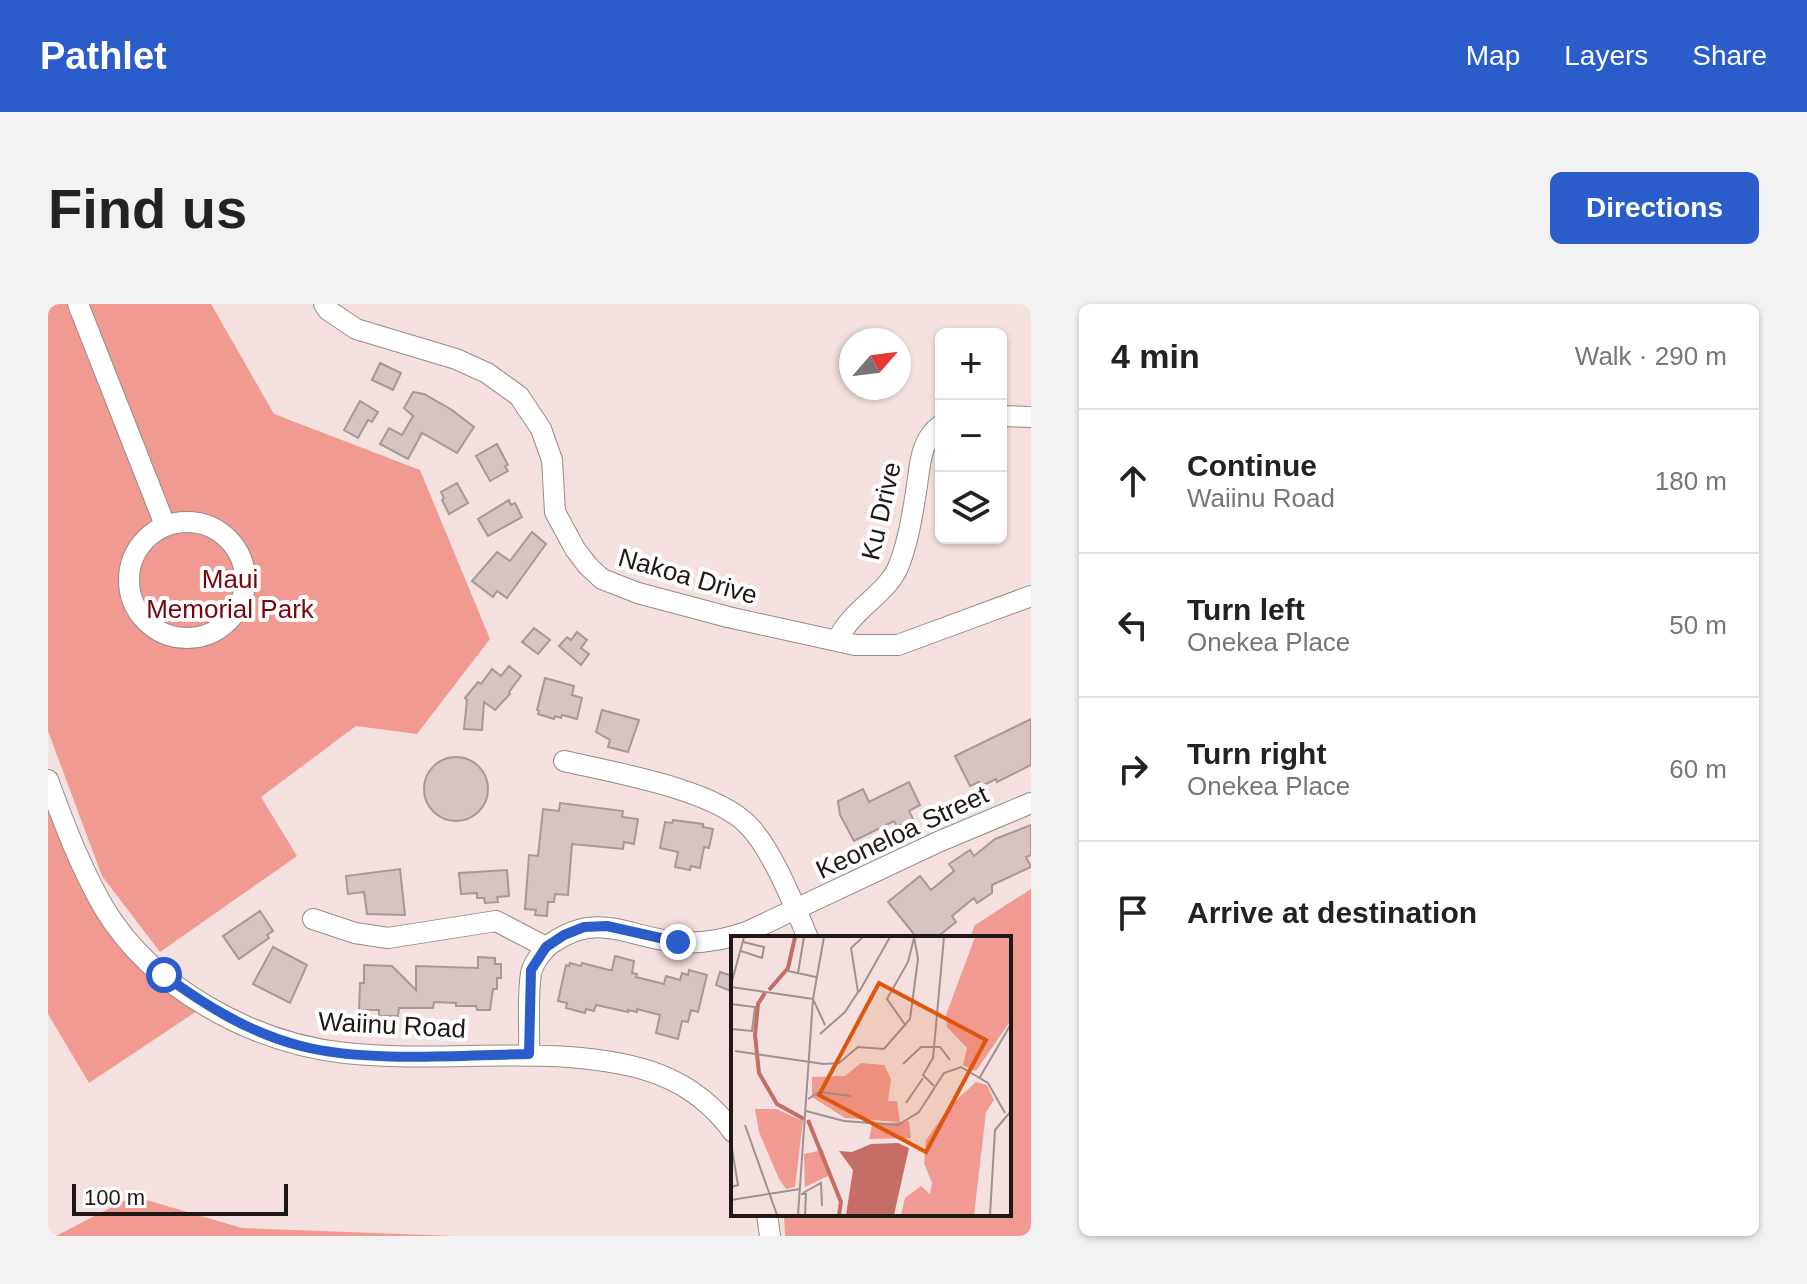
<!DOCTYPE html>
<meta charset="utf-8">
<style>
:root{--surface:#fff;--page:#f2f2f2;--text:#222;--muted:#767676;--line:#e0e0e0;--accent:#2a5cca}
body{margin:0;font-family:Helvetica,sans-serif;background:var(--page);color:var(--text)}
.controls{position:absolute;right:24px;top:24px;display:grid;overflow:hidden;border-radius:12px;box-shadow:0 2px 6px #0004}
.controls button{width:72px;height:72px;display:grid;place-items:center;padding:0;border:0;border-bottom:2px solid var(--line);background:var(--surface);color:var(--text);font:40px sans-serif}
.compass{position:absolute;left:791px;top:24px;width:72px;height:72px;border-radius:50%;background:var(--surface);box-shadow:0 2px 6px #0004;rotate:62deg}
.scale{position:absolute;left:24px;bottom:20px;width:216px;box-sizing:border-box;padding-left:8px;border:4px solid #1f1817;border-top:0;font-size:22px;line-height:28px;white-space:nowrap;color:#1f1817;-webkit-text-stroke:6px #fff;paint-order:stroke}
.stop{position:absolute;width:24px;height:24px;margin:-18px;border:6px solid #2a5cca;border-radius:50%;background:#fff}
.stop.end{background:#2a5cca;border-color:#fff;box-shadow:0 2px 8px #0008}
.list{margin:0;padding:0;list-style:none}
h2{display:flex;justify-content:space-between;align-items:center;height:104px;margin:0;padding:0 32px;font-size:34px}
h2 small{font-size:26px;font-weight:400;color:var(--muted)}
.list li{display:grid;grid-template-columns:52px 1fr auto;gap:24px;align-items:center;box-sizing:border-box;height:144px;padding:0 32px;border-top:2px solid var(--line)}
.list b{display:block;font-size:30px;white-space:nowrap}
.list p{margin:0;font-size:26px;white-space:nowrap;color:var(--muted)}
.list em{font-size:26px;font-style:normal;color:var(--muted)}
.icon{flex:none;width:44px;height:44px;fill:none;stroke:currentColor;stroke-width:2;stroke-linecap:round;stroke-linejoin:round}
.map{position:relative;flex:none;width:983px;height:932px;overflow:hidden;border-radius:12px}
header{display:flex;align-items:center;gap:48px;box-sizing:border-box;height:112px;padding:0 40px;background:var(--accent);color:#fff}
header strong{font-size:38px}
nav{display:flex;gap:44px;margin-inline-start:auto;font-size:28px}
.intro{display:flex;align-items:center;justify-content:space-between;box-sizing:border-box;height:192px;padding:0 48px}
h1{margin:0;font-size:56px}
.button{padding:20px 36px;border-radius:12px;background:var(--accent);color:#fff;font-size:28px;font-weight:700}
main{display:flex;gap:48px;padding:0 48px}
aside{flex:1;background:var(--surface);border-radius:12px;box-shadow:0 2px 6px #0004}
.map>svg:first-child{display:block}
.green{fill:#f09a91}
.building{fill:#d6c4c2;stroke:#a89795;stroke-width:2}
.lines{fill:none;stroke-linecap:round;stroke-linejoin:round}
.minor-casing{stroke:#9a8987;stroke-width:22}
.minor{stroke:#fff;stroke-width:20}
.route{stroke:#2a5cca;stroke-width:10}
.labels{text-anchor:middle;stroke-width:8;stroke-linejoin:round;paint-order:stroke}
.street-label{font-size:26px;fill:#1f1817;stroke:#fff}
.park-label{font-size:26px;fill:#78050e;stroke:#fff}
.inset-river{fill:none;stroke:#c66e66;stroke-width:4}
.inset-road{fill:none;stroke:#9f918f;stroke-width:2}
.view{fill:#de560d;fill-opacity:0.15;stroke:#de560d;stroke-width:4}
.inset-edge{fill:none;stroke:#1f1817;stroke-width:4}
</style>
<header>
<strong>Pathlet</strong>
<nav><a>Map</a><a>Layers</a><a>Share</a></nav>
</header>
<div class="intro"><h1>Find us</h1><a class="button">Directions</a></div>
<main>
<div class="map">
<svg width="983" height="932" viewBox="0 0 983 932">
<rect width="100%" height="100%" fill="#f4e1df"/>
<path class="green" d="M0 0H163L226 110 372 166 442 335 369 430 308 422 213 493 249 552 112 648 54 572 0 427Z
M0 499 25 565 149 707 41 779 0 710Z
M983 585V932H737L736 910H961V634H922L927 621Z
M85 892 194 924 407 932H8Z"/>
<path class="building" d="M332 59 353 69 345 86 324 76Z
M365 88 376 90 404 106 426 123 409 149 374 129 360 155 332 140 341 124 354 131 365 112 356 104Z
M312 97 330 108 324 118 320 116 310 134 296 126Z
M449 140 460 161 457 162 460 167 442 177 428 152Z
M409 179 420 199 401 210 394 196 396 194 393 188Z
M461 196 463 201 467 199 474 213 440 232 430 215Z
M484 228 498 240 459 294 449 287 445 293 424 277 449 248 462 257Z
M486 324 502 336 490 350 474 338Z
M529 328 539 336 533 344 541 350 533 361 511 342 519 333 523 336Z
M461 362 473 372 461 388 462 390 447 406 436 398 434 426 416 425 419 396 417 394 430 378 433 380 444 365 453 372Z
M497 374 526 382 524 391 534 394 529 415 514 411 513 414 507 412 506 415 490 410 491 407 489 406Z
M554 406 591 416 580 448 560 443 562 436 548 428Z
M983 415V461L949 478 948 475 934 482 931 478 922 482 907 452Z
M376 485a32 32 0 1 1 64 0a32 32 0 1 1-64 0Z
M861 478 872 501 861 507 865 515 849 523 846 517 806 537 792 511 790 497 815 485 821 498Z
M512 499 575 507 574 513 590 515 586 540 576 538 575 545 524 540 520 591 507 590 506 598H500L499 612 487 611 488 606 477 605 481 551 490 552 495 505 511 507Z
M625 516 655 520V523L665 525 661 544 656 543 652 564 643 562 642 566 627 563 630 548 612 544 617 518 624 519Z
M983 521V551L978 553 983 563 944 581V589L929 599 926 594 904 612 908 618 888 634H869L840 598 872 572 883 586 906 567 901 560 922 546 926 552 947 535Z
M352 565 357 611 319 610 316 588 300 590 298 572Z
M459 566 461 592 449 593 450 598 437 599 436 594H429V589L413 590 411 569Z
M212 607 225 627 219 631 221 634 191 655 175 632Z
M225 643 259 661 242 699 205 680Z
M567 652 586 657 584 669 589 670 588 673 616 680 618 672 632 676 634 669 640 671 641 666 659 671 650 708 643 706 640 718 634 717 630 735 608 729 612 711 589 705V708L580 706V708L548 701 546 707 538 705 537 709 518 704 519 699 510 697 518 661 521 662 522 659 533 662 534 659 561 666H564Z
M430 653 447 654V660H453V674H449V685H445L442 706H429L428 702H408V699L386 698 385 704H351L350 712H331V706H311L312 679H316V661L344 662 368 686V662L430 664Z
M672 668 685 672V688L668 681Z"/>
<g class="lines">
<g class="minor-casing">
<path id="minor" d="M30 0 117 221
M276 0 280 6 308 25 408 55 439 69 471 92 493 125 504 156 507 208 527 245 540 262 554 275 590 289 680 313 807 341H850L983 292
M953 112 983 113
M81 276a58 58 0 1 1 116 0a58 58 0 1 1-116 0Z
M789 337C804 304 840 290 851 261 860 238 864 213 868 188 872 165 871 136 893 121
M516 457C564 468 665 485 700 521 724 545 746 601 760 634
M0 476C16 520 33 564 56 604 105 685 205 739 297 749 371 757 447 748 521 753 587 758 644 771 685 828
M265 615 307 629 340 634 448 617 498 643
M481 750C482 724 479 695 483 669 485 660 495 645 504 639 551 607 579 633 629 638 655 640 677 636 701 627L890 538 983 499
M719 910 722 932"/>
</g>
<use href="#minor" class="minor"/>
</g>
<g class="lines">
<path class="route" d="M116 671C158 702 202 729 253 742 318 759 412 751 481 750L483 666 498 643 516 631 536 623 559 622 630 638"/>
</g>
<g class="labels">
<g class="street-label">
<text transform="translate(833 207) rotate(-77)" y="9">Ku Drive</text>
<text transform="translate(640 272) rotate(16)" y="9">Nakoa Drive</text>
<text transform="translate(854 528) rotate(-25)" y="9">Keoneloa Street</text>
<text transform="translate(344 721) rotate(3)" y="9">Waiinu Road</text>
</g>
<g class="park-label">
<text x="182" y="284">Maui<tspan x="182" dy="30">Memorial Park</tspan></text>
</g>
</g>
<g transform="translate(683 632)">
<rect width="280" height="280" fill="#f4e1df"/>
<path d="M244 1H280L278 87 245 135 232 129 236 112 216 91 215 79ZM130 127 153 129 160 143 157 165H166L169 186 114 182 81 161V141L114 140ZM245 146 256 149 263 164 255 176 243 279H170L174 262 190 250 199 258 201 247 193 227 195 204 219 170ZM24 173H45L72 185 64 251 55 253 48 243 28 196ZM178 185 180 202 138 203 141 189ZM92 214 99 239 74 251 73 218Z" fill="#f09a91"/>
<path d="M140 208 167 207 178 212 163 279H115L122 234 108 215 121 216Z" fill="#c66e66"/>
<path class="inset-river" d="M38 54 57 32 64 1M34 57 27 68 24 99 28 137 46 168 73 183M77 184 110 266 108 279"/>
<path class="inset-road" d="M10 15 31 22 33 11 12 6M57 35 85 41M67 37 73 1M0 49 13 1M0 51 82 63 94 89M128 56 159 1M0 68 24 71 21 95 0 93M175 90 156 63 177 26 183 2M89 98 114 76 127 56 120 12 132 1M4 115 93 128 108 127 127 111 153 113 179 83 187 23 183 1M172 128 190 111H209L219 124M249 141 280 88M203 150 192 139 202 122 213 1M77 163 88 156 120 160M175 167 192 142M75 175 113 185 167 189 188 176 213 137 230 131 257 147 274 177M14 189 46 279M0 207 7 249 0 251M72 257 90 247 91 270M70 258H75L74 279M0 264 69 253M67 279 82 63 93 1M259 279 264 194 280 175"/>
<path class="view" d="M148 47 255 104 195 216 88 159Z"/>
<rect width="280" height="280" class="inset-edge"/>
</g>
</svg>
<div class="controls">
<button>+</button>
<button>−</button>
<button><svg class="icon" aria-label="layers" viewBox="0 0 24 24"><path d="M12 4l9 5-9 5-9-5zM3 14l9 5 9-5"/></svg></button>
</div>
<svg class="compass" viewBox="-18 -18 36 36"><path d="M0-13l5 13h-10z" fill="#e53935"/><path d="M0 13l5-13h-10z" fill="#767676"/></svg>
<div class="scale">100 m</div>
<div class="stop" style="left:116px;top:671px"></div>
<div class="stop end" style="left:630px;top:638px"></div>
</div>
<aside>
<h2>4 min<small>Walk · 290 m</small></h2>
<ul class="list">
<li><svg class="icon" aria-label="ahead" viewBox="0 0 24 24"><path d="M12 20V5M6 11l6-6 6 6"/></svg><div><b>Continue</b><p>Waiinu Road</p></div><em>180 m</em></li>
<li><svg class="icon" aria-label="left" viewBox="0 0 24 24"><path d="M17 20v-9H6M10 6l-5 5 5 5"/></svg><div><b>Turn left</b><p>Onekea Place</p></div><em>50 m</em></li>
<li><svg class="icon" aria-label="right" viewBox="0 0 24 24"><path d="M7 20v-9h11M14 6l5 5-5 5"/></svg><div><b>Turn right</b><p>Onekea Place</p></div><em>60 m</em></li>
<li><svg class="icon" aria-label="arrive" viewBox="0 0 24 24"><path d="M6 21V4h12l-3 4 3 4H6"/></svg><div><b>Arrive at destination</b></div></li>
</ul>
</aside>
</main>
